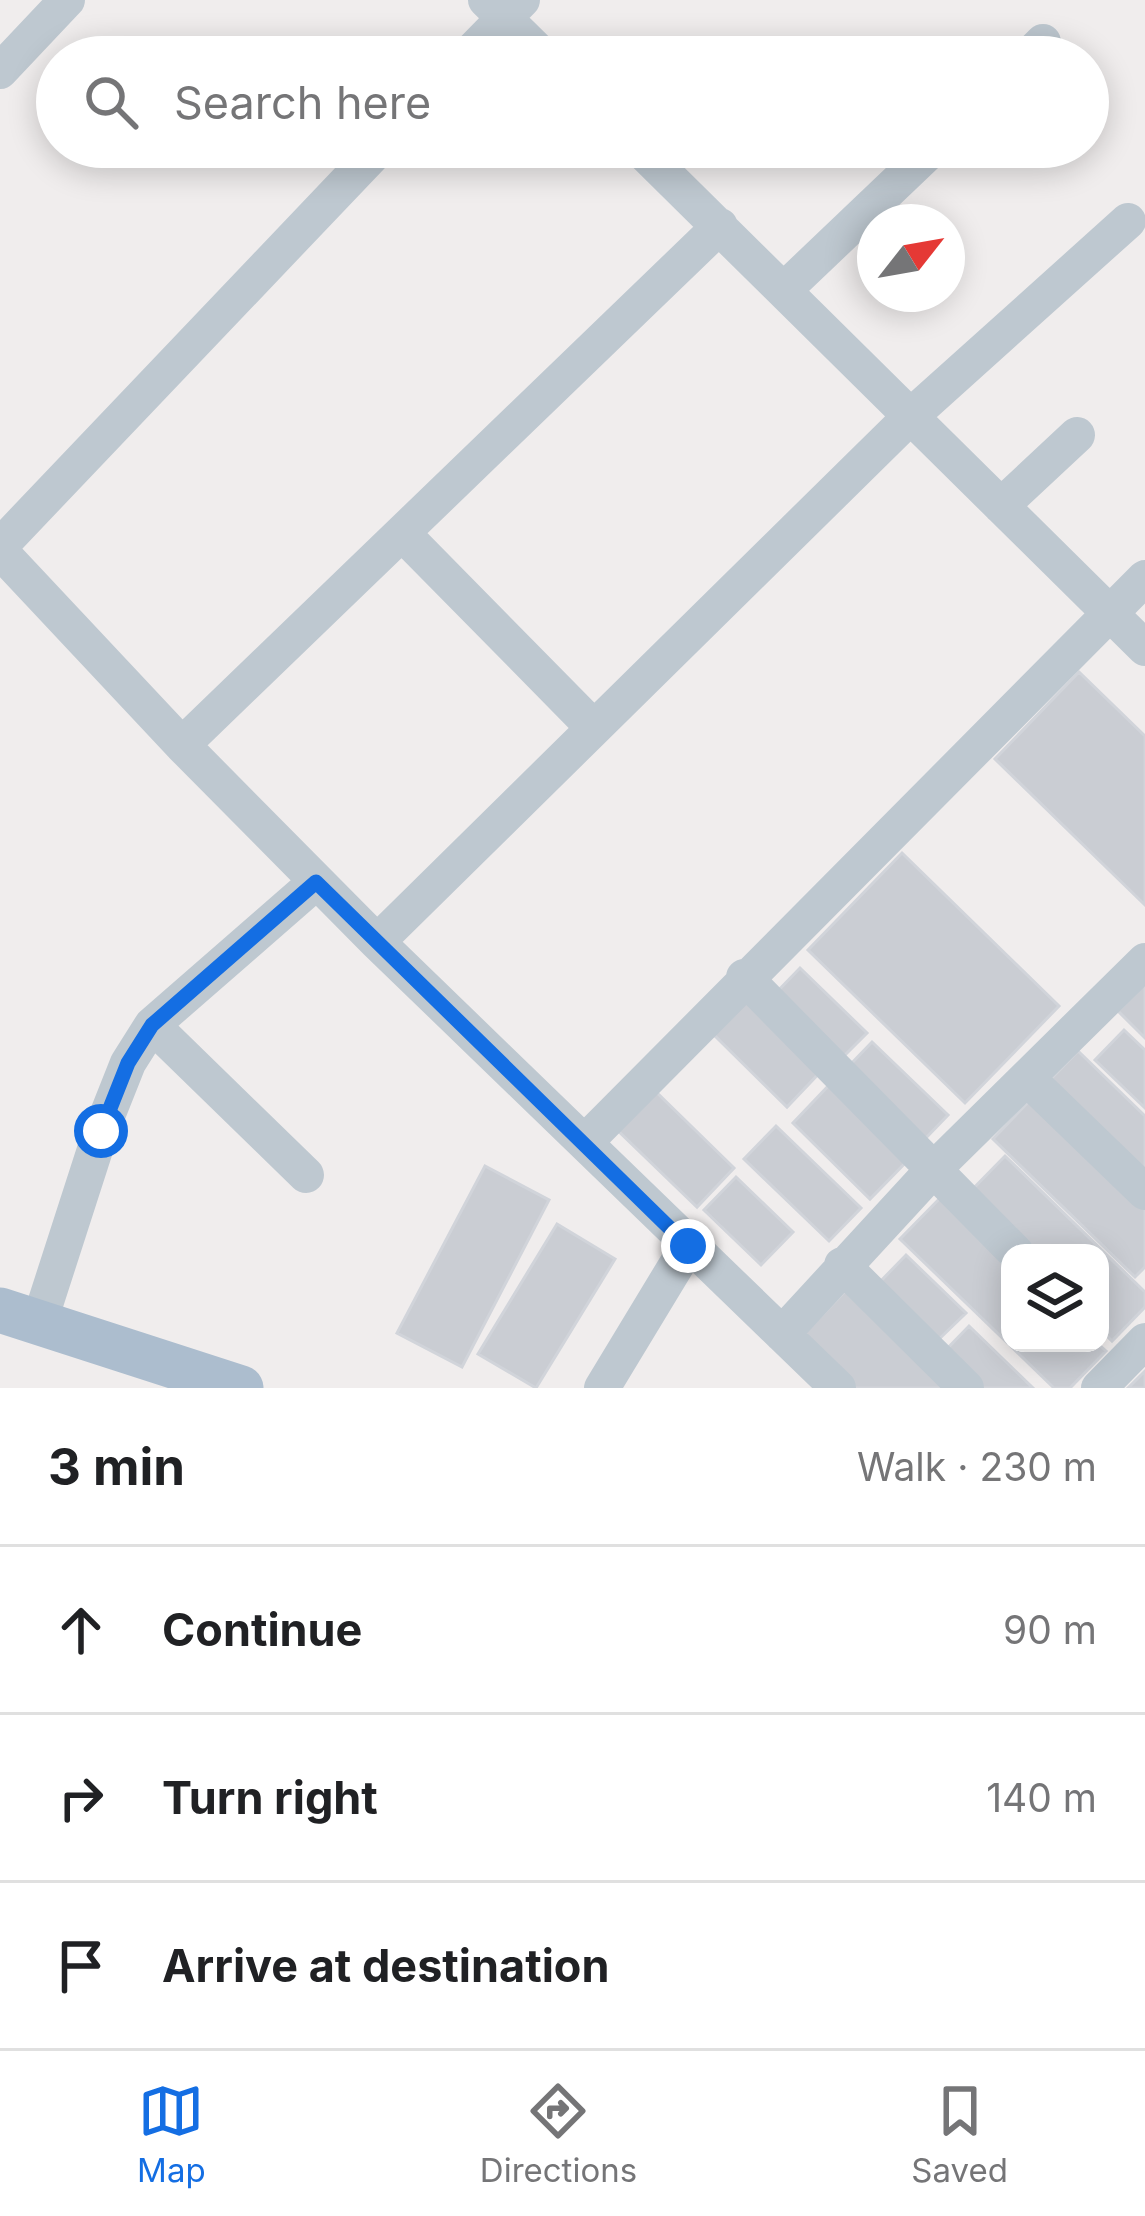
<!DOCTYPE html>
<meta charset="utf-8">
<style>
:root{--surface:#fff;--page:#f6f6f6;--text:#202124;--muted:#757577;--line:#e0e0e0;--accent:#146ee3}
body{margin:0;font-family:Inter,sans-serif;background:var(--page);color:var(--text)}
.controls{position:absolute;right:36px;bottom:36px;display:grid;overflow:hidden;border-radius:24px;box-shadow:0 6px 30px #0003}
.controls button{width:108px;height:108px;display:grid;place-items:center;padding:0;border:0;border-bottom:3px solid var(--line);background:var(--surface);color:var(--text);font:60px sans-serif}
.compass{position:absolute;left:857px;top:204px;width:108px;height:108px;border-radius:50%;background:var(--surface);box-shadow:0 6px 30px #0003;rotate:59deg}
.stop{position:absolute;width:36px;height:36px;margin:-27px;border:9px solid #146ee3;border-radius:50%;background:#fff}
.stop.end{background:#146ee3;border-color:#fff;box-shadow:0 3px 12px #0008}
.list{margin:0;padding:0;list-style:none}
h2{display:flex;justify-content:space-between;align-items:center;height:156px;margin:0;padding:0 48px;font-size:51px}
h2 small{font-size:39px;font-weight:400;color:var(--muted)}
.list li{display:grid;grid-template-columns:78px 1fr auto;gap:36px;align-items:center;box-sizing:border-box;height:168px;padding:0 48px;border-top:3px solid var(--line)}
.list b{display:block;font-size:45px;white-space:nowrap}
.list em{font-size:39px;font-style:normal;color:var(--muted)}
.icon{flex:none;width:66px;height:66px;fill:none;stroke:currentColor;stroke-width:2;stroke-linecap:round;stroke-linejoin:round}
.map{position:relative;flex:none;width:1145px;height:1388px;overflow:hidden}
.search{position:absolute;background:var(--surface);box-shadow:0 6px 30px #0003;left:36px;right:36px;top:36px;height:132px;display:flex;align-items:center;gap:30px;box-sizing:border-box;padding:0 42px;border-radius:66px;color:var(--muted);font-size:45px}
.sheet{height:660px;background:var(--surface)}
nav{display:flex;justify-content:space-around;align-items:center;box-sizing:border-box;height:168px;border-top:3px solid var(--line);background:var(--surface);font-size:33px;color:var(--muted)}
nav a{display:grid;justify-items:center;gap:6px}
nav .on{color:var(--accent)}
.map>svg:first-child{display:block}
.building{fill:#cacdd3;stroke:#d1d4da;stroke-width:3}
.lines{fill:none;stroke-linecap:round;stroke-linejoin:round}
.minor{stroke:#bec8d0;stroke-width:36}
.major{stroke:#acbdce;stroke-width:45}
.route{stroke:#146ee3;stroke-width:15}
</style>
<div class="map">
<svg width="1145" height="1388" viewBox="0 0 1145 1388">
<rect width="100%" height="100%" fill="#f0eded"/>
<path class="building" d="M1079 672 1145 736V905L995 759Z
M902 853 1059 1006 965 1103 808 950Z
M800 968 867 1033 838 1062 771 998Z
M1145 983V1038L1118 1011Z
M749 991 826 1066 787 1107 710 1031Z
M1124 1030 1145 1050V1108L1095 1060Z
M872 1042 948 1115 924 1140 848 1067Z
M1078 1051 1145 1116V1178L1047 1083Z
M834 1080 912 1156 870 1199 793 1123Z
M649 1085 734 1168 697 1207 611 1124Z
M1035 1095 1145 1203V1267L1135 1277 993 1139Z
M776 1126 861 1208 829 1241 744 1159Z
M1005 1156 1145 1292V1307L1112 1341 1100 1329V1253H1022L965 1197Z
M485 1166 549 1200 462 1367 397 1333Z
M736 1177 793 1232 761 1265 704 1210Z
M944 1194 1010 1258V1343H1097L1106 1351 1070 1388H1054L900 1239Z
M557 1224 615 1259 536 1388 478 1354Z
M906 1255 966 1313 936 1342 877 1285Z
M852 1284 959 1388H849L799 1339Z
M969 1326 1033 1388H975L941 1355Z
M1145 1371V1388H1128Z"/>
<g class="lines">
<path class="minor" d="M486 0 544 57
M466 57 522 0
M1028 57 1043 42
M0 71 67 0
M638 147 1145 648
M784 290 934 147
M1001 506 1077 435
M402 533 594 728
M0 546 380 147
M0 551 182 745 377 942 838 1388
M182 745 720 226
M377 942 911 416 1128 221
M744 977 1016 1253
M152 1025 306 1175
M1027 1078 1145 1192
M585 1142 1145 578
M842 1265 966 1388
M39 1323 101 1131 128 1063 152 1025 316 882
M782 1334 932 1171 1145 961
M602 1388 688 1246
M1099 1388 1145 1341"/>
<path class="major" d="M0 1310 241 1388"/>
</g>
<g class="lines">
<path class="route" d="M101 1131 128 1063 152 1025 316 882 688 1246"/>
</g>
</svg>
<div class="controls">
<button><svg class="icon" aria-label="layers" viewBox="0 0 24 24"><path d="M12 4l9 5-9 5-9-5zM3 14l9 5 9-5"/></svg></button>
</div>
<svg class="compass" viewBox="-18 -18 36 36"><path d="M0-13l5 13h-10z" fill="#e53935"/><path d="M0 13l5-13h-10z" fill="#757577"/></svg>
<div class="stop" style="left:101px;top:1131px"></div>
<div class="stop end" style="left:688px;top:1246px"></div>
<div class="search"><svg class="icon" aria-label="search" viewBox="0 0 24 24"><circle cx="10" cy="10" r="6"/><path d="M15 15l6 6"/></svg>Search here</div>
</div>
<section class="sheet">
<h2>3 min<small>Walk · 230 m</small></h2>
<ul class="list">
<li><svg class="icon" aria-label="ahead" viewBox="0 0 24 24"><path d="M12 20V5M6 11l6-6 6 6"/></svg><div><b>Continue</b></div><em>90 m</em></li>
<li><svg class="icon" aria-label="right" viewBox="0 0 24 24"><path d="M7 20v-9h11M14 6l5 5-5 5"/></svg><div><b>Turn right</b></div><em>140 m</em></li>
<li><svg class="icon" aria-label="arrive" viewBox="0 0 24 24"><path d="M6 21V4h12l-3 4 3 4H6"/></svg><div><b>Arrive at destination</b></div></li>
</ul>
</section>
<nav>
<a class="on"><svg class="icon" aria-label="map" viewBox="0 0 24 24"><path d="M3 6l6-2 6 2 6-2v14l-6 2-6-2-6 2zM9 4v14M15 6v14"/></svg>Map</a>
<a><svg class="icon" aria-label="directions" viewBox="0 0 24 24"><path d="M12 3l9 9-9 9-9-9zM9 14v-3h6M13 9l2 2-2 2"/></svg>Directions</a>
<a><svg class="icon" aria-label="saved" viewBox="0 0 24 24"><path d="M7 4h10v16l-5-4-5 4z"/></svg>Saved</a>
</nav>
